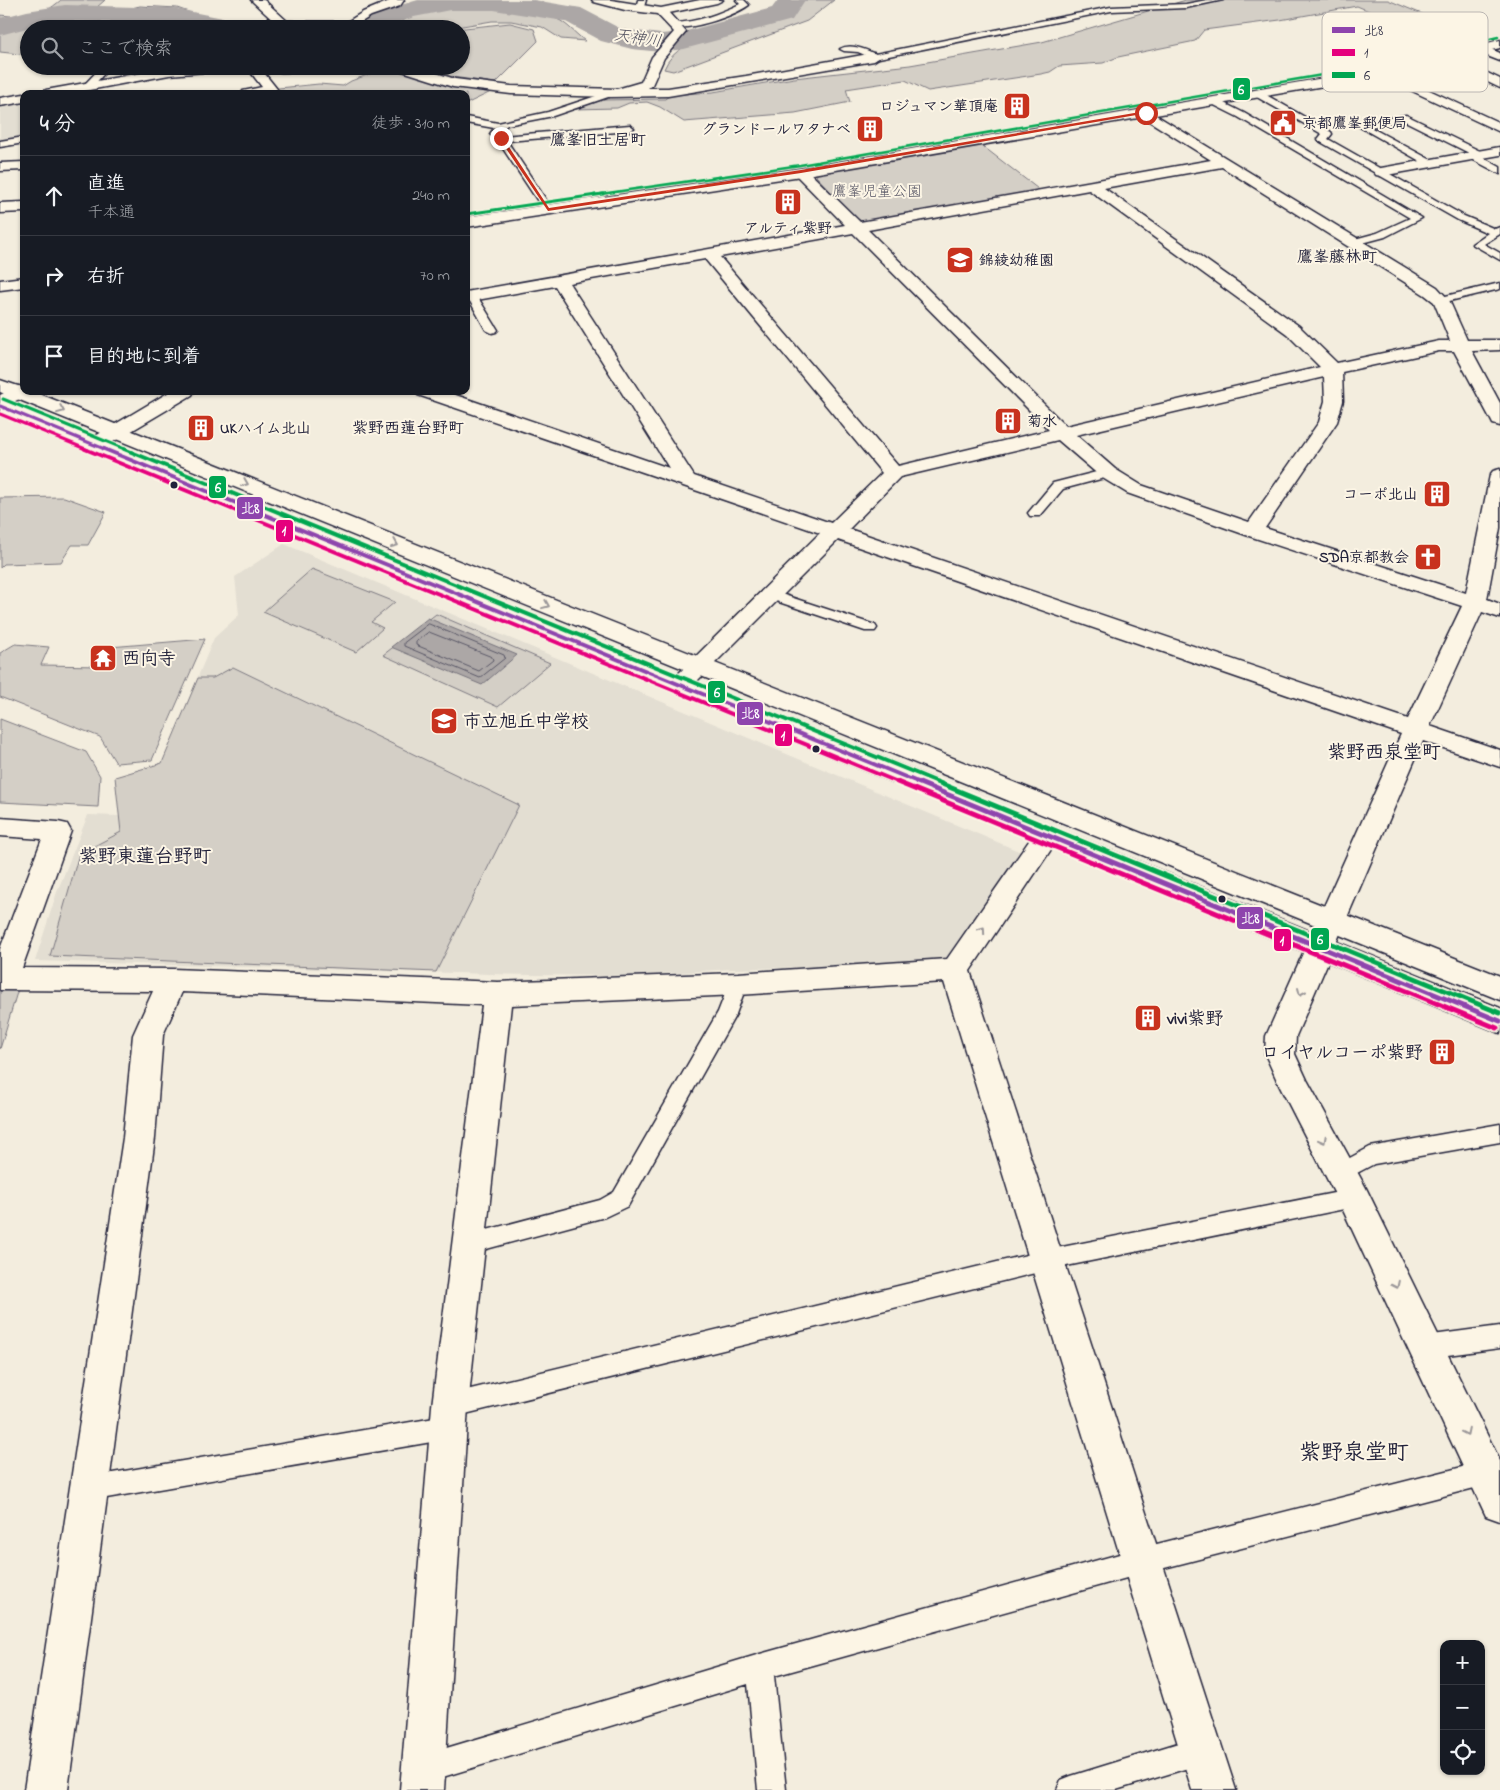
<!DOCTYPE html>
<html lang="ja">
<meta charset="utf-8">
<style>
:root{--surface:#171b24;--page:#242831;--text:#f1f3f6;--muted:#9ea1a6;--line:#363941}
body{margin:0;font-family:"Indie Flower","Klee One",sans-serif;background:var(--page);color:var(--text)}
.controls{position:absolute;right:15px;bottom:15px;display:grid;overflow:hidden;border-radius:10px;box-shadow:0 1px 4px #0004}
.controls button{width:45px;height:45px;display:grid;place-items:center;padding:0;border:0;border-bottom:1px solid var(--line);background:var(--surface);color:var(--text);font:25px sans-serif}
.stop{position:absolute;width:15px;height:15px;margin:-11px;border:4px solid #c8321e;border-radius:50%;background:#fff}
.stop.end{background:#c8321e;border-color:#fff;box-shadow:0 1px 5px #0008}
.list{margin:0;padding:0;list-style:none}
h2{display:flex;justify-content:space-between;align-items:center;height:65px;margin:0;padding:0 20px;font-size:21px}
h2 small{font-size:16px;font-weight:400;color:var(--muted)}
.list li{display:grid;grid-template-columns:32px 1fr auto;gap:15px;align-items:center;box-sizing:border-box;height:80px;padding:0 20px;border-top:1px solid var(--line)}
.list b{display:block;font-size:19px;white-space:nowrap}
.list p{margin:0;font-size:16px;white-space:nowrap;color:var(--muted)}
.list em{font-size:16px;font-style:normal;color:var(--muted)}
.icon{flex:none;width:28px;height:28px;fill:none;stroke:currentColor;stroke-width:2;stroke-linecap:round;stroke-linejoin:round}
.map{position:relative;flex:none;width:1500px;height:1790px;overflow:hidden}
.search{position:absolute;background:var(--surface);box-shadow:0 1px 4px #0004;left:20px;top:20px;width:450px;height:55px;display:flex;align-items:center;gap:12px;box-sizing:border-box;padding:0 18px;border-radius:28px;color:var(--muted);font-size:19px}
.panel{position:absolute;background:var(--surface);box-shadow:0 1px 4px #0004;left:20px;top:90px;width:450px;height:305px;border-radius:10px}
.map>svg:first-child{display:block}
.built{fill:#e3ded2}
.green{fill:#d4cfc6;stroke:#7b7880}
.water{fill:#aca7a6;stroke:#75727b}
.lines{fill:none;stroke-linecap:round;stroke-linejoin:round}
.shore{stroke:#595766;stroke-width:1}
.river{fill:#aca7a6;fill-rule:evenodd}
.service-casing{stroke:#22223b;stroke-width:3}
.minor-casing{stroke:#22223b;stroke-width:3}
.tertiary-casing{stroke:#22223b;stroke-width:3}
.primary-casing{stroke:#22223b;stroke-width:3}
.service{fill:#fcf5e5;fill-rule:evenodd}
.minor{fill:#fcf5e5;fill-rule:evenodd}
.tertiary{fill:#fcf5e5;fill-rule:evenodd}
.primary{fill:#fcf5e5;fill-rule:evenodd}
.bus-1-far2-casing{stroke:#fcf5e5;stroke-width:5.5}
.bus-1-far1-casing{stroke:#fcf5e5;stroke-width:7}
.bus-1-casing{stroke:#fcf5e5;stroke-width:9}
.bus-2-far2-casing{stroke:#fcf5e5;stroke-width:5.5}
.bus-2-far1-casing{stroke:#fcf5e5;stroke-width:7}
.bus-2-casing{stroke:#fcf5e5;stroke-width:9}
.bus-3-far3-casing{stroke:#fcf5e5;stroke-width:4.5}
.bus-3-far2-casing{stroke:#fcf5e5;stroke-width:5.5}
.bus-3-far1-casing{stroke:#fcf5e5;stroke-width:7}
.bus-3-casing{stroke:#fcf5e5;stroke-width:9}
.bus-1-far2{stroke:#8e44ad;stroke-width:3}
.bus-1-far1{stroke:#8e44ad;stroke-width:4}
.bus-1{stroke:#8e44ad;stroke-width:5}
.bus-2-far2{stroke:#e5007d;stroke-width:3}
.bus-2-far1{stroke:#e5007d;stroke-width:4}
.bus-2{stroke:#e5007d;stroke-width:5}
.bus-3-far3{stroke:#00a651;stroke-width:2.5}
.bus-3-far2{stroke:#00a651;stroke-width:3}
.bus-3-far1{stroke:#00a651;stroke-width:4}
.bus-3{stroke:#00a651;stroke-width:5}
.oneway{stroke:#9a9698}
.route{fill:#c8321e}
.bus-dot{fill:#22223b;stroke:#fcf5e5;stroke-width:2}
.labels{text-anchor:middle;stroke-width:4;stroke-linejoin:round;paint-order:stroke}
.far-poi-label{font-size:15px;font-weight:bold;fill:#22223b;stroke:#fcf5e5;text-anchor:end}
.far-park-label{font-size:15px;fill:#575665;stroke:#fcf5e5}
.far-water-label{font-size:16px;font-style:italic;fill:#525160;stroke:#fcf5e5}
.far-neighbourhood-label{font-size:16px;font-weight:bold;fill:#22223b;stroke:#fcf5e5}
.poi-label{font-size:18px;font-weight:bold;fill:#22223b;stroke:#fcf5e5;text-anchor:start}
.neighbourhood-label{font-size:19px;font-weight:bold;fill:#22223b;stroke:#fcf5e5}
.near-neighbourhood-label{font-size:22px;font-weight:bold;fill:#22223b;stroke:#fcf5e5}
.key{fill:#fcf5e5;stroke:#bbb6b2;stroke-width:1}
.key-label{font-size:14px;fill:#22223b}
.line-badge{stroke:#fcf5e5;stroke-width:2}
.badge-label{font-size:14px;text-anchor:middle;font-weight:bold;fill:#fff}
</style>
<div class="map">
<svg width="1500" height="1790" viewBox="0 0 1500 1790">
<rect width="100%" height="100%" fill="#f3edde"/>
<filter id="ink" filterUnits="userSpaceOnUse"><feTurbulence type="fractalNoise" baseFrequency=".02" numOctaves="2"/><feDisplacementMap in="SourceGraphic" scale="10" xChannelSelector="R" yChannelSelector="G"/><feConvolveMatrix kernelMatrix="1 2 1 2 8 2 1 2 1" color-interpolation-filters="sRGB"/></filter>
<g filter="url(#ink)">
<path class="built" d="M24 102V138L0 142V106Z
M284 544 1026 854 974 930 945 959 931 964 731 969 632 976 528 975 35 961 57 892 88 815 119 816 115 777 162 763 214 638 239 615 235 577Z"/>
<path class="green" d="M61 0H105L96 8 127 9 140 6 177 8 214 21 190 29H144L140 24 118 26 115 29H29V55L0 52V15C28 18 40 18 61 0Z
M799 0H834L807 21 673 71 664 69C680 30 748 32 782 16 789 13 794 5 799 0Z
M1186 0H1388L1468 33 1436 39 1357 6 1280 20 1204 30 1195 41 1118 57 1103 63 1059 66 1050 72 1041 74 928 91 905 80 846 89 850 102 795 113 684 122 660 107 647 102 629 103 617 108 575 109 602 100 665 99 670 95 713 92 794 78 910 65 1042 42Z
M464 7C496 7 532 6 561 21 569 26 577 35 585 41L561 39 542 27 511 21H492L445 29H392L411 15 430 10Z
M510 23 534 29 538 41 496 83 445 76 419 66H461V29H456Z
M398 68 491 92 466 104V94H250L279 88 319 84 343 86 351 81 383 69Z
M980 144 1042 192 864 222 855 218 816 176 820 170Z
M64 497 106 512 88 545H72L61 562 4 564 0 568V498Z
M312 569 395 602 371 622 383 628 356 652 263 612Z
M436 614 550 663 498 707 383 655Z
M205 639 152 760 116 763 100 737 0 697V653L15 644 49 647 41 665 99 666 110 647Z
M233 667 519 805 436 972 50 956 79 854 121 832 115 777 162 763 198 678H213Z
M0 719 86 752 100 776 98 807 0 802Z
M18 989 0 1049V991Z"/>
<path class="water" d="M428 618 517 655 482 685 391 647Z"/>
<g class="lines">
<path class="shore" d="M429 624 504 655 505 658 480 678 404 646V643Z
M429 632 492 657 493 660 479 671 416 645V642Z"/>
<path class="river" d="M418 0H534L581 8 621 29 661 34 683 32 772 8 778 0H805L792 20 684 49 661 52 632 49 601 41 564 21 494 10H450L414 17 380 29H349L360 17Z
M65 5 172 8 233 20 241 29H195L172 24 65 21 31 27 0 35V18L27 11Z"/>
<g class="service-casing">
<path id="service" d="M638 0H646L643 10 636 8Z
M736 0H744L749 5C736 15 684 34 670 25L674 23C698 22 718 14 740 4Z
M1207 0H1223L1186 8 1111 11 874 59 858 52 844 51 840 49C850 43 865 49 875 54L1111 7 1186 4Z
M102 66H111L91 88H85V84Z
M611 91 615 93 614 95 553 116 507 125 499 133 503 136 630 125 634 128 630 131 507 141 553 210 548 213 545 212 498 141 490 134 494 128 466 123V117L498 123 548 112Z
M1255 92H1261L1331 132 1332 134 1328 139 1464 216 1495 229 1500 227V234L1484 244 1500 253V260L1472 244 1488 233 1458 220 1319 141 1318 139 1322 134 1255 96Z
M1210 99H1216L1244 113 1422 218 1385 237 1355 245 1351 244V240L1377 233 1410 218 1238 117 1210 103Z
M1406 115 1482 152 1483 154 1480 156 1500 167V174L1468 157 1466 155 1469 153 1405 121 1370 127 1433 161V165H1427L1358 126 1362 123Z
M24 137V143L0 147V141Z
M1500 283V289L1441 303 1436 300 1437 298Z
M472 293 477 296 498 330 496 332 492 333 486 330 467 296Z
M1108 469 1112 470 1114 473 1112 476 1063 489 1040 516H1030L1028 513 1053 483Z
M769 590 875 625 877 628 875 631H865L764 597 762 594 764 591Z
M738 977 745 979 747 984 736 1014 628 1206 605 1217 468 1254 460 1251 457 1244 460 1237 600 1200 614 1192 718 1012 731 979Z
M1500 1124V1142L1374 1164 1340 1182 1333 1179 1330 1173 1333 1167 1370 1147Z
M1354 1189 1361 1191 1364 1198 1361 1205 1354 1207 1047 1270 453 1417 457 1419 461 1427 457 1435 449 1439 89 1501 80 1498 77 1489 80 1480 89 1477 446 1416 442 1414 438 1406 442 1398 450 1394 1047 1250Z
M1500 1326V1348L1425 1358 1417 1355 1414 1347 1417 1339 1425 1336Z
M1486 1461 1495 1464 1498 1473 1495 1482 1486 1485 1141 1574 774 1676 786 1790H758L748 1684 423 1783 413 1779 409 1769 413 1759 423 1755 760 1654 1141 1548Z
M1201 1736 1211 1740 1215 1750 1211 1760 1201 1764 1116 1790H1057L1061 1780 1071 1776Z"/>
</g>
<g class="minor-casing">
<path id="minor" d="M251 0H264L287 21 304 22H347L363 12 392 0H404L400 6 371 16 350 29H296L280 27Z
M592 0H611L661 8 700 0H723L717 3 669 13 686 32 664 58 652 85 648 88H668L746 76 874 53 880 57 874 61 668 96 611 97 511 94 453 87 396 69 394 66H414L455 79 511 86 617 89 641 82 652 57 674 32 657 14 625 10 594 2Z
M1481 45 1500 53V61L1477 52 1475 49Z
M1446 53 1500 79V88L1442 60 1440 57 1442 54Z
M181 66H235L229 70 169 75 68 94H40L46 90Z
M246 66H344L338 70 282 72 261 69 277 89 276 92 242 94 243 91 262 87Z
M1382 68 1500 123V132L1378 75 1376 72Z
M24 94V102L0 106V98Z
M1146 109 1437 287 1449 300 1467 340H1500V350L1472 351 1500 403V426L1493 424 1491 420 1454 351H1439L1342 372 1343 401 1337 422 1265 528 1466 593 1490 475 1493 471 1500 469V528L1487 599 1500 604V618L1482 612 1430 726 1500 750V767L1423 741 1296 1036 1295 1054 1307 1080 1366 1188 1500 1461V1521L1486 1516 1342 1208 1279 1085 1265 1054 1266 1036 1401 734 838 540 688 690 680 693 672 690 668 685 672 680 820 533 418 395 416 391H444L669 468 555 286 466 302V292L845 225 796 175 794 172 796 169H806L860 222 1211 160 1141 116 1139 113 1141 110ZM1222 167 1425 295 1434 302 1450 341H1439L1337 363 1299 326 1104 188ZM1089 190 1287 334 1320 367 1066 426 868 230ZM853 233 1049 430 898 466 720 257ZM705 259 882 473 831 523 694 476 569 283ZM1324 377 1325 401 1319 422 1249 522 1141 485 1115 469 1076 435ZM1058 440 1101 477 1127 493 1246 535 1462 606 1408 719 849 529 900 477Z
M1500 147V155L1381 176 1376 175 1374 172 1376 169 1381 168Z
M24 162V170L0 171V163Z
M24 202V212L0 213V203Z
M19 386 24 388V391H28L26 396 0 408V395Z
M171 391H194L192 395 101 449 94 451 87 449 84 445 87 441Z
M0 818 58 822 67 824 71 831 22 968 173 969 498 982 738 973 947 959 1038 828 1047 826 1056 828 1060 835 1056 842 970 971 1236 1790H1192L944 982 738 995 511 1005 468 1406 444 1790H400L432 1406 482 1005 182 992 163 1035 155 1138 68 1790H24L123 1138 133 1035 153 991 0 990V949L42 839 0 836Z"/>
</g>
<g class="tertiary-casing">
<path id="tertiary" d="M0 380 24 388V391H32L1500 976V1000L0 392Z
M0 400 1500 1008V1033L0 413Z"/>
</g>
<g class="primary-casing">
<path id="primary" d="M1500 40V48L1382 76 801 176 466 227V217L801 168 1382 68Z
M24 277V287L0 290V280Z"/>
</g>
<use href="#service" class="service"/>
<use href="#minor" class="minor"/>
<use href="#tertiary" class="tertiary"/>
<use href="#primary" class="primary"/>
<g class="bus-1-far2-casing">
<path id="bus-1-far2" d="M0 406 107 450"/>
</g>
<g class="bus-1-far1-casing">
<path id="bus-1-far1" d="M104 449 920 783"/>
</g>
<g class="bus-1-casing">
<path id="bus-1" d="M917 782 1500 1021"/>
</g>
<g class="bus-2-far2-casing">
<path id="bus-2-far2" d="M0 414 88 450"/>
</g>
<g class="bus-2-far1-casing">
<path id="bus-2-far1" d="M85 449 900 783"/>
</g>
<g class="bus-2-casing">
<path id="bus-2" d="M897 782 1497 1028"/>
</g>
<g class="bus-3-far3-casing">
<path id="bus-3-far3" d="M594 195 800 165 1380 65 1498 37"/>
</g>
<g class="bus-3-far2-casing">
<path id="bus-3-far2" d="M466 214 603 194
M3 399 127 450"/>
</g>
<g class="bus-3-far1-casing">
<path id="bus-3-far1" d="M124 449 940 783"/>
</g>
<g class="bus-3-casing">
<path id="bus-3" d="M937 782 1500 1013"/>
</g>
<use href="#bus-1-far2" class="bus-1-far2"/>
<use href="#bus-1-far1" class="bus-1-far1"/>
<use href="#bus-1" class="bus-1"/>
<use href="#bus-2-far2" class="bus-2-far2"/>
<use href="#bus-2-far1" class="bus-2-far1"/>
<use href="#bus-2" class="bus-2"/>
<use href="#bus-3-far3" class="bus-3-far3"/>
<use href="#bus-3-far2" class="bus-3-far2"/>
<use href="#bus-3-far1" class="bus-3-far1"/>
<use href="#bus-3" class="bus-3"/>
</g>
<defs><path id="oneway-chevron" d="M-2-3.5L2.5 0L-2 3.5" fill="none" stroke-width="1.6" stroke-linecap="round" stroke-linejoin="round" transform="scale(1.25)"/></defs>
<g class="oneway">
<use href="#oneway-chevron" transform="translate(61 410) rotate(22)"/>
<use href="#oneway-chevron" transform="translate(245 483) rotate(22)"/>
<use href="#oneway-chevron" transform="translate(395 544) rotate(22)"/>
<use href="#oneway-chevron" transform="translate(546 605) rotate(22)"/>
<use href="#oneway-chevron" transform="translate(982 930) rotate(-55)"/>
<use href="#oneway-chevron" transform="translate(1301 992) rotate(114)"/>
<use href="#oneway-chevron" transform="translate(1323 1140) rotate(62)"/>
<use href="#oneway-chevron" transform="translate(1396 1285) rotate(64)"/>
<use href="#oneway-chevron" transform="translate(1466 1432) rotate(64)"/>
</g>
</g>
<path class="route" d="M1146 111 1148 113 801 173 548 211 499 138H503L549 208 801 170Z"/>
<defs>
<g id="building-square" transform="scale(1.4375)"><rect x="-9" y="-9" width="18" height="18" rx="4" fill="#c8321e" stroke="#fcf5e5"/><path d="M-4-6H4V6H1V3H-1V6H-4ZM-2.5-4.3h1.7v1.8h-1.7ZM.8-4.3h1.7v1.8H.8ZM-2.5-1h1.7V.8h-1.7ZM.8-1h1.7V.8H.8Z" fill="#fff"/></g>
<g id="civic-square" transform="scale(1.4375)"><rect x="-9" y="-9" width="18" height="18" rx="4" fill="#c8321e" stroke="#fcf5e5"/><path d="M-.6-6.5H3V-4.5H.6V-3L4-1V1h2V6H-6V1h2V-1L-.6-3ZM-1.2 2.5V6h2.4V2.5Z" fill="#fff"/></g>
<g id="school-square" transform="scale(1.4375)"><rect x="-9" y="-9" width="18" height="18" rx="4" fill="#c8321e" stroke="#fcf5e5"/><path d="M0-5L7-2L0 1L-7-2ZM-4 1L0 2.5L4 1V4Q0 6-4 4Z" fill="#fff"/></g>
<g id="church-square" transform="scale(1.4375)"><rect x="-9" y="-9" width="18" height="18" rx="4" fill="#c8321e" stroke="#fcf5e5"/><path d="M-1.2-6h2.4v3.5h3.3v2.4h-3.3V6h-2.4V-.1h-3.3v-2.4h3.3Z" fill="#fff"/></g>
<g id="temple-square" transform="scale(1.4375)"><rect x="-9" y="-9" width="18" height="18" rx="4" fill="#c8321e" stroke="#fcf5e5"/><path d="M0-6L5-2H3V0L6.5 2.5H4V6H1.5V3h-3V6H-4V2.5H-6.5L-3 0V-2H-5Z" fill="#fff"/></g>
</defs>
<g fill-rule="evenodd">
<use href="#building-square" x="1017" y="106"/>
<use href="#civic-square" x="1283" y="123"/>
<use href="#building-square" x="870" y="129"/>
<use href="#building-square" x="788" y="202"/>
<use href="#school-square" x="960" y="260"/>
<use href="#building-square" x="1008" y="421"/>
<use href="#building-square" x="201" y="428"/>
<use href="#building-square" x="1437" y="494"/>
<use href="#church-square" x="1428" y="557"/>
<use href="#temple-square" x="103" y="658"/>
<use href="#school-square" x="444" y="721"/>
<use href="#building-square" x="1148" y="1018"/>
<use href="#building-square" x="1442" y="1052"/>
</g>
<g class="bus-dot">
<circle cx="174" cy="485" r="4.5"/>
<circle cx="816" cy="749" r="4.5"/>
<circle cx="1222" cy="899" r="4.5"/>
</g>
<g class="labels">
<g class="far-poi-label">
<text x="998" y="111">ロジュマン華頂庵</text>
<text x="1302" y="128" text-anchor="start">京都鷹峯郵便局</text>
<text x="851" y="134">グランドールワタナベ</text>
<text x="788" y="233" text-anchor="middle">アルティ紫野</text>
<text x="979" y="265" text-anchor="start">錦綾幼稚園</text>
<text x="1027" y="426" text-anchor="start">菊水</text>
<text x="220" y="433" text-anchor="start">UKハイム北山</text>
<text x="1418" y="499">コーポ北山</text>
<text x="1409" y="562">SDA京都教会</text>
</g>
<g class="far-park-label">
<text x="877" y="196">鷹峯児童公園</text>
</g>
<g class="far-water-label">
<text transform="translate(638 37) rotate(8)" y="6">天神川</text>
</g>
<g class="far-neighbourhood-label">
<text x="598" y="145">鷹峯旧土居町</text>
<text x="1337" y="262">鷹峯藤林町</text>
<text x="408" y="433">紫野西蓮台野町</text>
</g>
<g class="poi-label">
<text x="122" y="664">西向寺</text>
<text x="463" y="727">市立旭丘中学校</text>
<text x="1167" y="1024">vivi紫野</text>
<text x="1423" y="1058" text-anchor="end">ロイヤルコーポ紫野</text>
</g>
<g class="neighbourhood-label">
<text x="1384" y="758">紫野西泉堂町</text>
<text x="145" y="862">紫野東蓮台野町</text>
</g>
<g class="near-neighbourhood-label">
<text x="1354" y="1459">紫野泉堂町</text>
</g>
</g>
<rect x="1322" y="12" width="166" height="80" rx="8" class="key"/>
<rect x="1332" y="27" width="23" height="6" fill="#8e44ad"/>
<rect x="1332" y="49" width="23" height="7" fill="#e5007d"/>
<rect x="1332" y="72" width="23" height="6" fill="#00a651"/>
<g class="key-label">
<text x="1364" y="35">北8</text>
<text x="1364" y="57">1</text>
<text x="1364" y="80">6</text>
</g>
<g class="line-badge">
<rect x="1232" y="77" width="19" height="24" rx="5" fill="#00a651"/>
<rect x="208" y="475" width="19" height="24" rx="5" fill="#00a651"/>
<rect x="236" y="496" width="28" height="24" rx="5" fill="#8e44ad"/>
<rect x="275" y="519" width="19" height="24" rx="5" fill="#e5007d"/>
<rect x="707" y="680" width="19" height="24" rx="5" fill="#00a651"/>
<rect x="736" y="701" width="28" height="25" rx="5" fill="#8e44ad"/>
<rect x="774" y="723" width="19" height="24" rx="5" fill="#e5007d"/>
<rect x="1236" y="906" width="28" height="24" rx="5" fill="#8e44ad"/>
<rect x="1310" y="927" width="20" height="24" rx="5" fill="#00a651"/>
<rect x="1273" y="928" width="19" height="24" rx="5" fill="#e5007d"/>
</g>
<g class="badge-label">
<text x="1241" y="94">6</text>
<text x="218" y="492">6</text>
<text x="250" y="513">北8</text>
<text x="284" y="535">1</text>
<text x="717" y="697">6</text>
<text x="750" y="718">北8</text>
<text x="783" y="740">1</text>
<text x="1250" y="923">北8</text>
<text x="1320" y="944">6</text>
<text x="1282" y="945">1</text>
</g>
</svg>
<div class="controls">
<button>+</button>
<button>−</button>
<button><svg class="icon" aria-label="locate" viewBox="0 0 24 24"><circle cx="12" cy="12" r="6"/><path d="M12 2v4M12 18v4M2 12h4M18 12h4"/></svg></button>
</div>
<div class="stop" style="left:1146px;top:113px"></div>
<div class="stop end" style="left:501px;top:138px"></div>
<div class="search"><svg class="icon" aria-label="search" viewBox="0 0 24 24"><circle cx="10" cy="10" r="6"/><path d="M15 15l6 6"/></svg>ここで検索</div>
<section class="panel">
<h2>4 分<small>徒歩 · 310 m</small></h2>
<ul class="list">
<li><svg class="icon" aria-label="ahead" viewBox="0 0 24 24"><path d="M12 20V5M6 11l6-6 6 6"/></svg><div><b>直進</b><p>千本通</p></div><em>240 m</em></li>
<li><svg class="icon" aria-label="right" viewBox="0 0 24 24"><path d="M7 20v-9h11M14 6l5 5-5 5"/></svg><div><b>右折</b></div><em>70 m</em></li>
<li><svg class="icon" aria-label="arrive" viewBox="0 0 24 24"><path d="M6 21V4h12l-3 4 3 4H6"/></svg><div><b>目的地に到着</b></div></li>
</ul>
</section>
</div>
